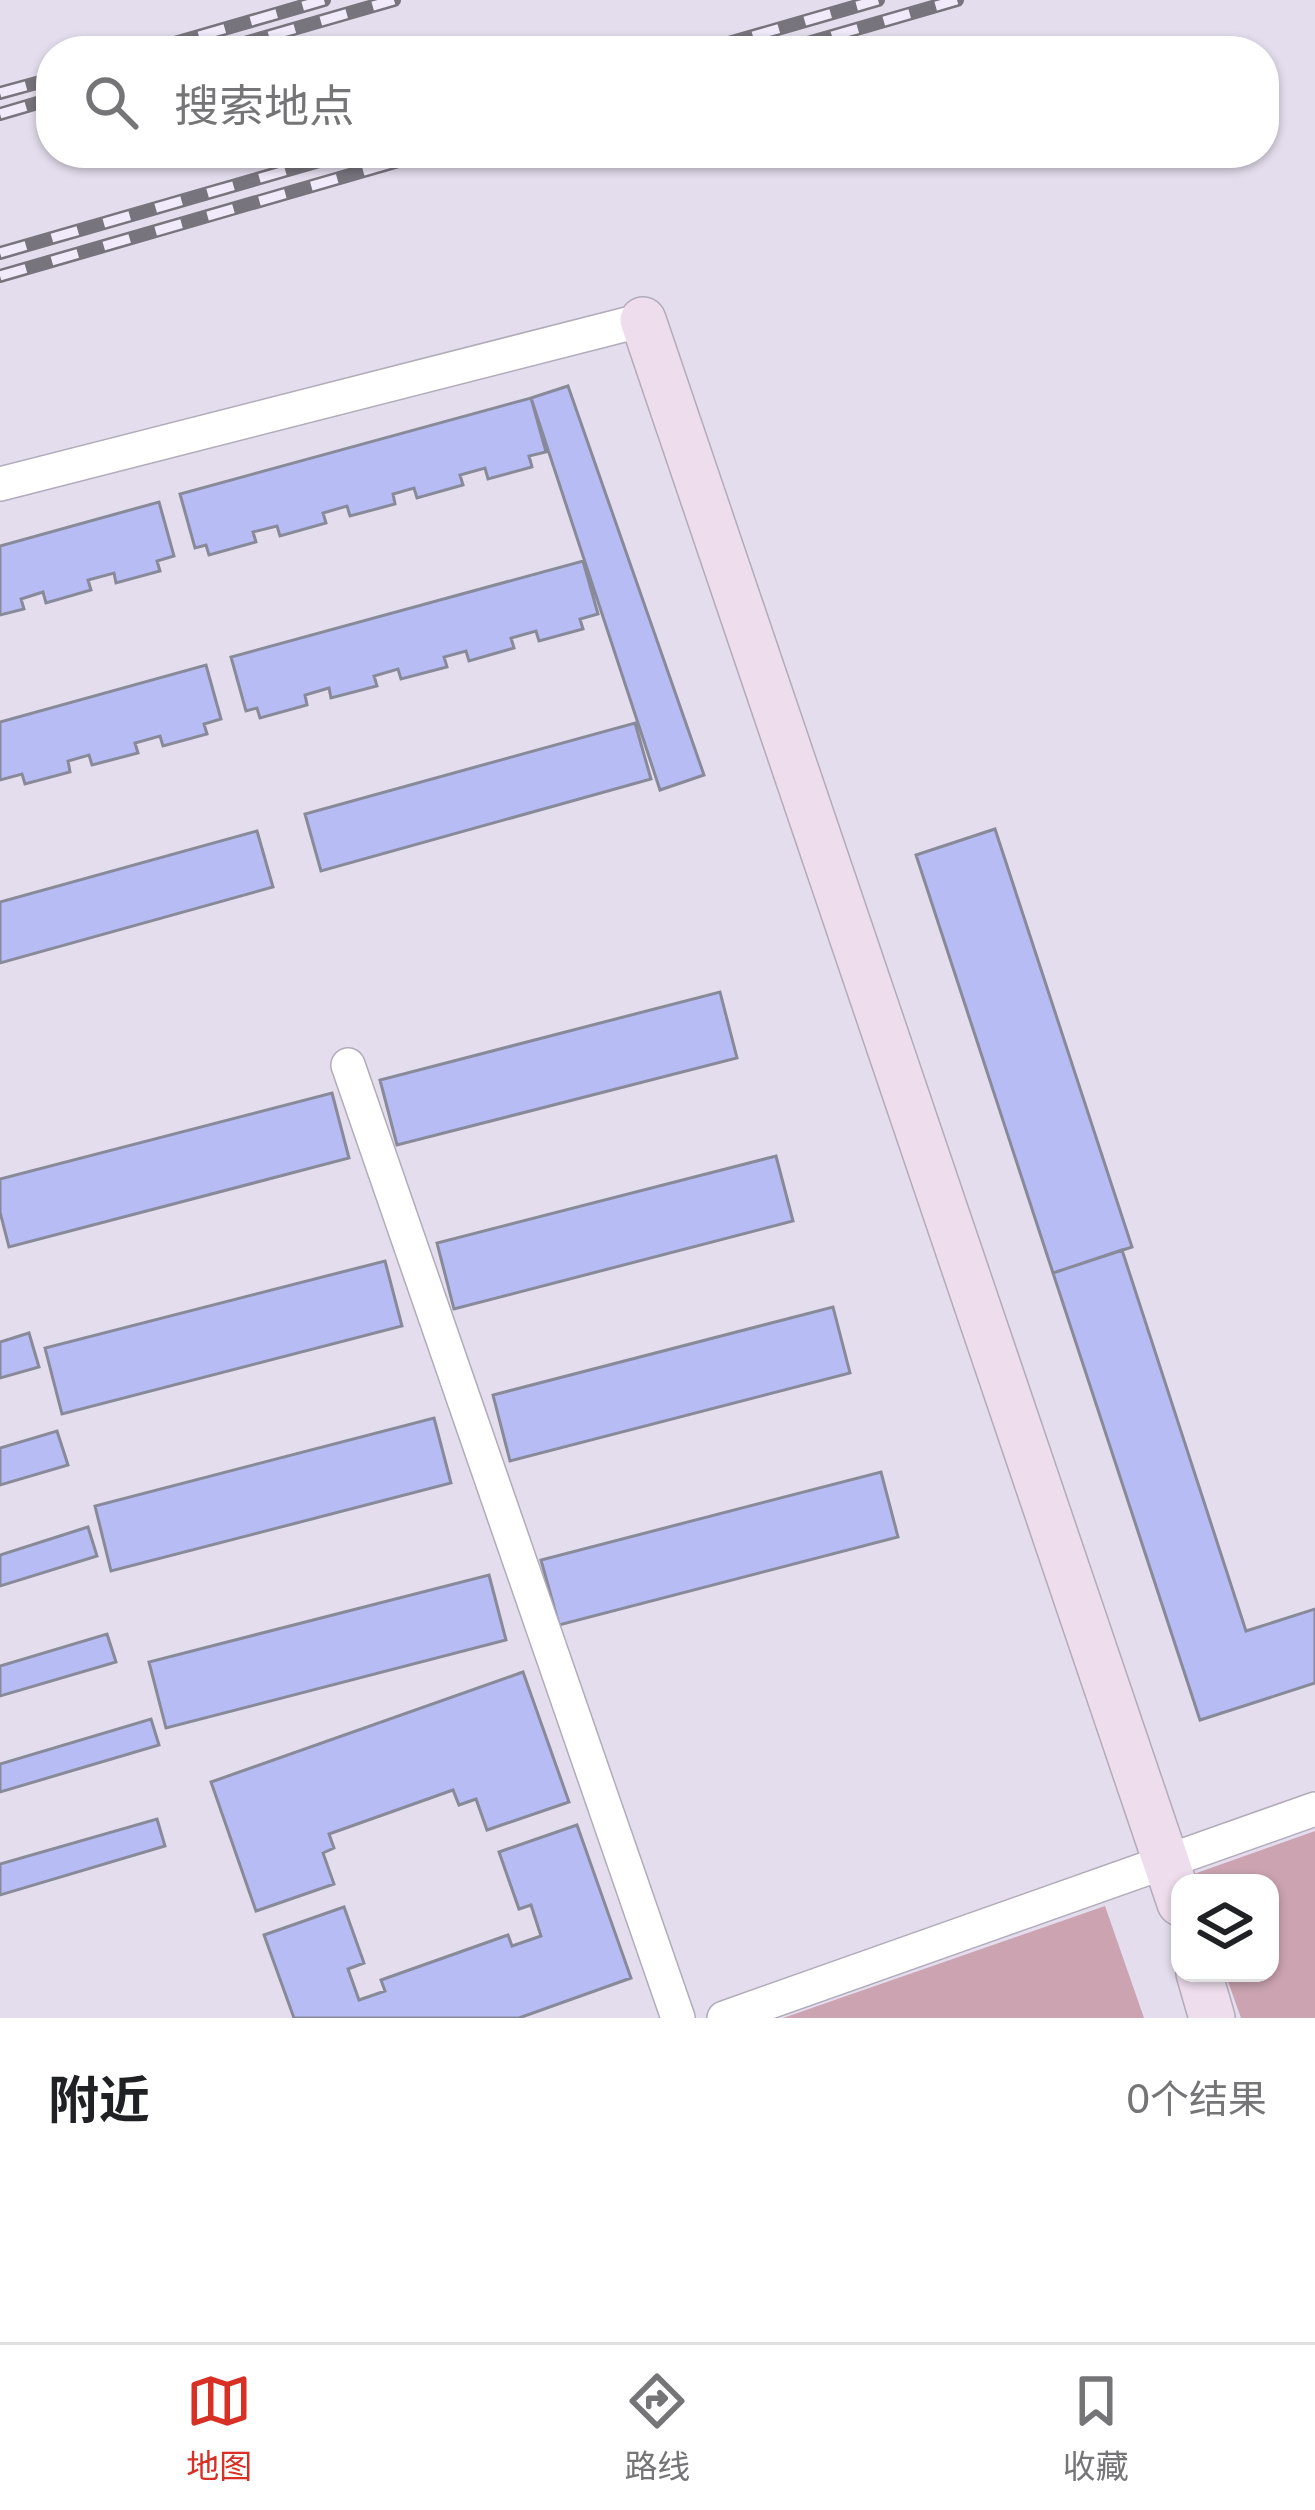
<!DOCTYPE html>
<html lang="zh">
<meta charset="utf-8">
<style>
:root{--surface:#fff;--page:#f6f6f6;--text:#202124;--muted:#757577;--line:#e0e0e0;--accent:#d93025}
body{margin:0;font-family:"Public Sans","Noto Sans SC",sans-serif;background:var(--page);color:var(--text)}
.controls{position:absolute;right:36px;bottom:36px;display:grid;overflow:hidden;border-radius:24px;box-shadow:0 3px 9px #0004}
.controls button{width:108px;height:108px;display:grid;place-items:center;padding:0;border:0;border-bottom:3px solid var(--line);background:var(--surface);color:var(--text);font:60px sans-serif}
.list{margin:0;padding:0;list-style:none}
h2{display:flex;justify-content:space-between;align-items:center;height:156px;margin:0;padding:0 48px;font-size:51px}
h2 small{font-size:39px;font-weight:400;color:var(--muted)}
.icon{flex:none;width:66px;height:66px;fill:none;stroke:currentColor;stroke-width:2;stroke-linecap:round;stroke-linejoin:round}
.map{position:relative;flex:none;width:1315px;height:2018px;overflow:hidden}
.search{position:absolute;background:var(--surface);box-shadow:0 3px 9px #0004;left:36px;right:36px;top:36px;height:132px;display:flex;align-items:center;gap:30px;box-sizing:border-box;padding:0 42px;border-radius:48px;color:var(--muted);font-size:45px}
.sheet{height:324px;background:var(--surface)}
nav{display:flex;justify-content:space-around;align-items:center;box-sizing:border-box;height:168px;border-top:3px solid var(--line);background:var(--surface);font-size:33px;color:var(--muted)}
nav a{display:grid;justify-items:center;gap:6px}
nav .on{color:var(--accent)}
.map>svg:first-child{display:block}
.green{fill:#cba3b1}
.building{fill:#b7bdf4;stroke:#888a99;stroke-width:3}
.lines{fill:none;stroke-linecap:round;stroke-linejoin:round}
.street-casing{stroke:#b2abba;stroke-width:36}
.secondary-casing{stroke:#b2abba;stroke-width:48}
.street{stroke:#fff;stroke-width:33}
.secondary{stroke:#eedded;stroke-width:45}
.rail-casing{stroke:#78747e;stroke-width:14}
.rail{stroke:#f1eafa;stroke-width:9;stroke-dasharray:27;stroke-linecap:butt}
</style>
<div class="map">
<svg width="1315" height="2018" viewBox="0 0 1315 2018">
<rect width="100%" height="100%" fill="#e4dded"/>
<path class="green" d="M1315 1831V2018H1241L1225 1973H1270V1883H1194L1191 1875Z
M1105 1906 1144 2018H783Z"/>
<path class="building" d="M568 386 704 775 660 790 531 398Z
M531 398 546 452 529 456 532 467 488 479 485 468 460 475 463 485 417 498 414 488 393 494 395 504 350 516 347 506 323 513 326 523 280 536 277 526 253 532 256 542 209 555 206 545 195 548 180 494Z
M159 502 174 556 157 561 160 571 116 583 114 573 88 580 91 590 46 603 43 592 21 599 24 609 0 615V546Z
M583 561 598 614 580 619 583 629 539 641 536 631 511 638 514 648 469 661 466 651 444 657 447 667 401 679 398 669 374 676 377 686 331 698 329 688 305 695 307 705 260 718 257 708 246 711 231 657Z
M206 665 221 719 204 724 207 734 163 746 160 736 135 743 138 753 92 765 89 755 68 761 70 772 25 784 22 774 0 780V722Z
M635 723 651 779 321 871 305 814Z
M995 829 1132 1247 1053 1273 916 855Z
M257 831 273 887 0 963V902Z
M720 992 737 1058 397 1145 380 1080Z
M332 1093 349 1158 9 1247 0 1212V1179Z
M776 1156 793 1221 454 1309 437 1243Z
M1122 1250 1246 1631 1315 1609V1683L1200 1720 1053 1273Z
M385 1261 402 1326 62 1414 45 1348Z
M833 1307 850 1373 510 1461 493 1395Z
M29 1333 39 1367 0 1378V1342Z
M434 1418 451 1483 111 1571 95 1506Z
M57 1431 68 1465 0 1485V1448Z
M881 1472 898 1537 559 1625 541 1560Z
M88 1527 97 1556 0 1586V1555Z
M489 1575 506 1640 166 1728 149 1662Z
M107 1634 116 1662 0 1696V1666Z
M523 1672 569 1802 487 1830 476 1799 459 1805 453 1790 329 1834 334 1848 323 1853 334 1884 256 1911 211 1782Z
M151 1719 159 1745 0 1792V1764Z
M157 1819 165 1846 0 1895V1864Z
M577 1825 631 1978 519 2018H294L264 1935 344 1907 364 1963 348 1969 359 2000 385 1991 381 1980 508 1935 512 1946 541 1936 531 1905 519 1909 499 1852Z"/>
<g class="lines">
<g class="street-casing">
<path id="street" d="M0 484 643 320
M348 1065 678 2018
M724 2018 1315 1809"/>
</g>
<g class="secondary-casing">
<path id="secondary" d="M643 320 1180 1903
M1199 1973 1212 2018"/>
</g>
<use href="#street" class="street"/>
<use href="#secondary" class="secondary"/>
<g class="rail-casing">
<path id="rail" d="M147 51 324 0
M217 51 394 0
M701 51 878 0
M780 51 957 0
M0 93 51 79
M0 114 51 99
M0 253 347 153
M0 276 426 153"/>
</g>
<use href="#rail" class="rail"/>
</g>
</svg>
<div class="controls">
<button><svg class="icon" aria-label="layers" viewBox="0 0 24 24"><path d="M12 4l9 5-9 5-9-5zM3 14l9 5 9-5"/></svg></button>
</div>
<div class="search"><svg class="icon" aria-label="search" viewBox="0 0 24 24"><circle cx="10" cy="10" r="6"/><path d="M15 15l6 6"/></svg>搜索地点</div>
</div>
<section class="sheet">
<h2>附近<small>0个结果</small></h2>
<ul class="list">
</ul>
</section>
<nav>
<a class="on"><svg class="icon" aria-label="map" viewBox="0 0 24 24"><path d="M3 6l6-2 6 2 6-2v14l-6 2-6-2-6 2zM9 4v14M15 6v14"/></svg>地图</a>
<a><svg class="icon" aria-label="directions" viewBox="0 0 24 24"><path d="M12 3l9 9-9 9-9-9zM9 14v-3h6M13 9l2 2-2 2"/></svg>路线</a>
<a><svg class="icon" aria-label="saved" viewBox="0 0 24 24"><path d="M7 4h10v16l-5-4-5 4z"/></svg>收藏</a>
</nav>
